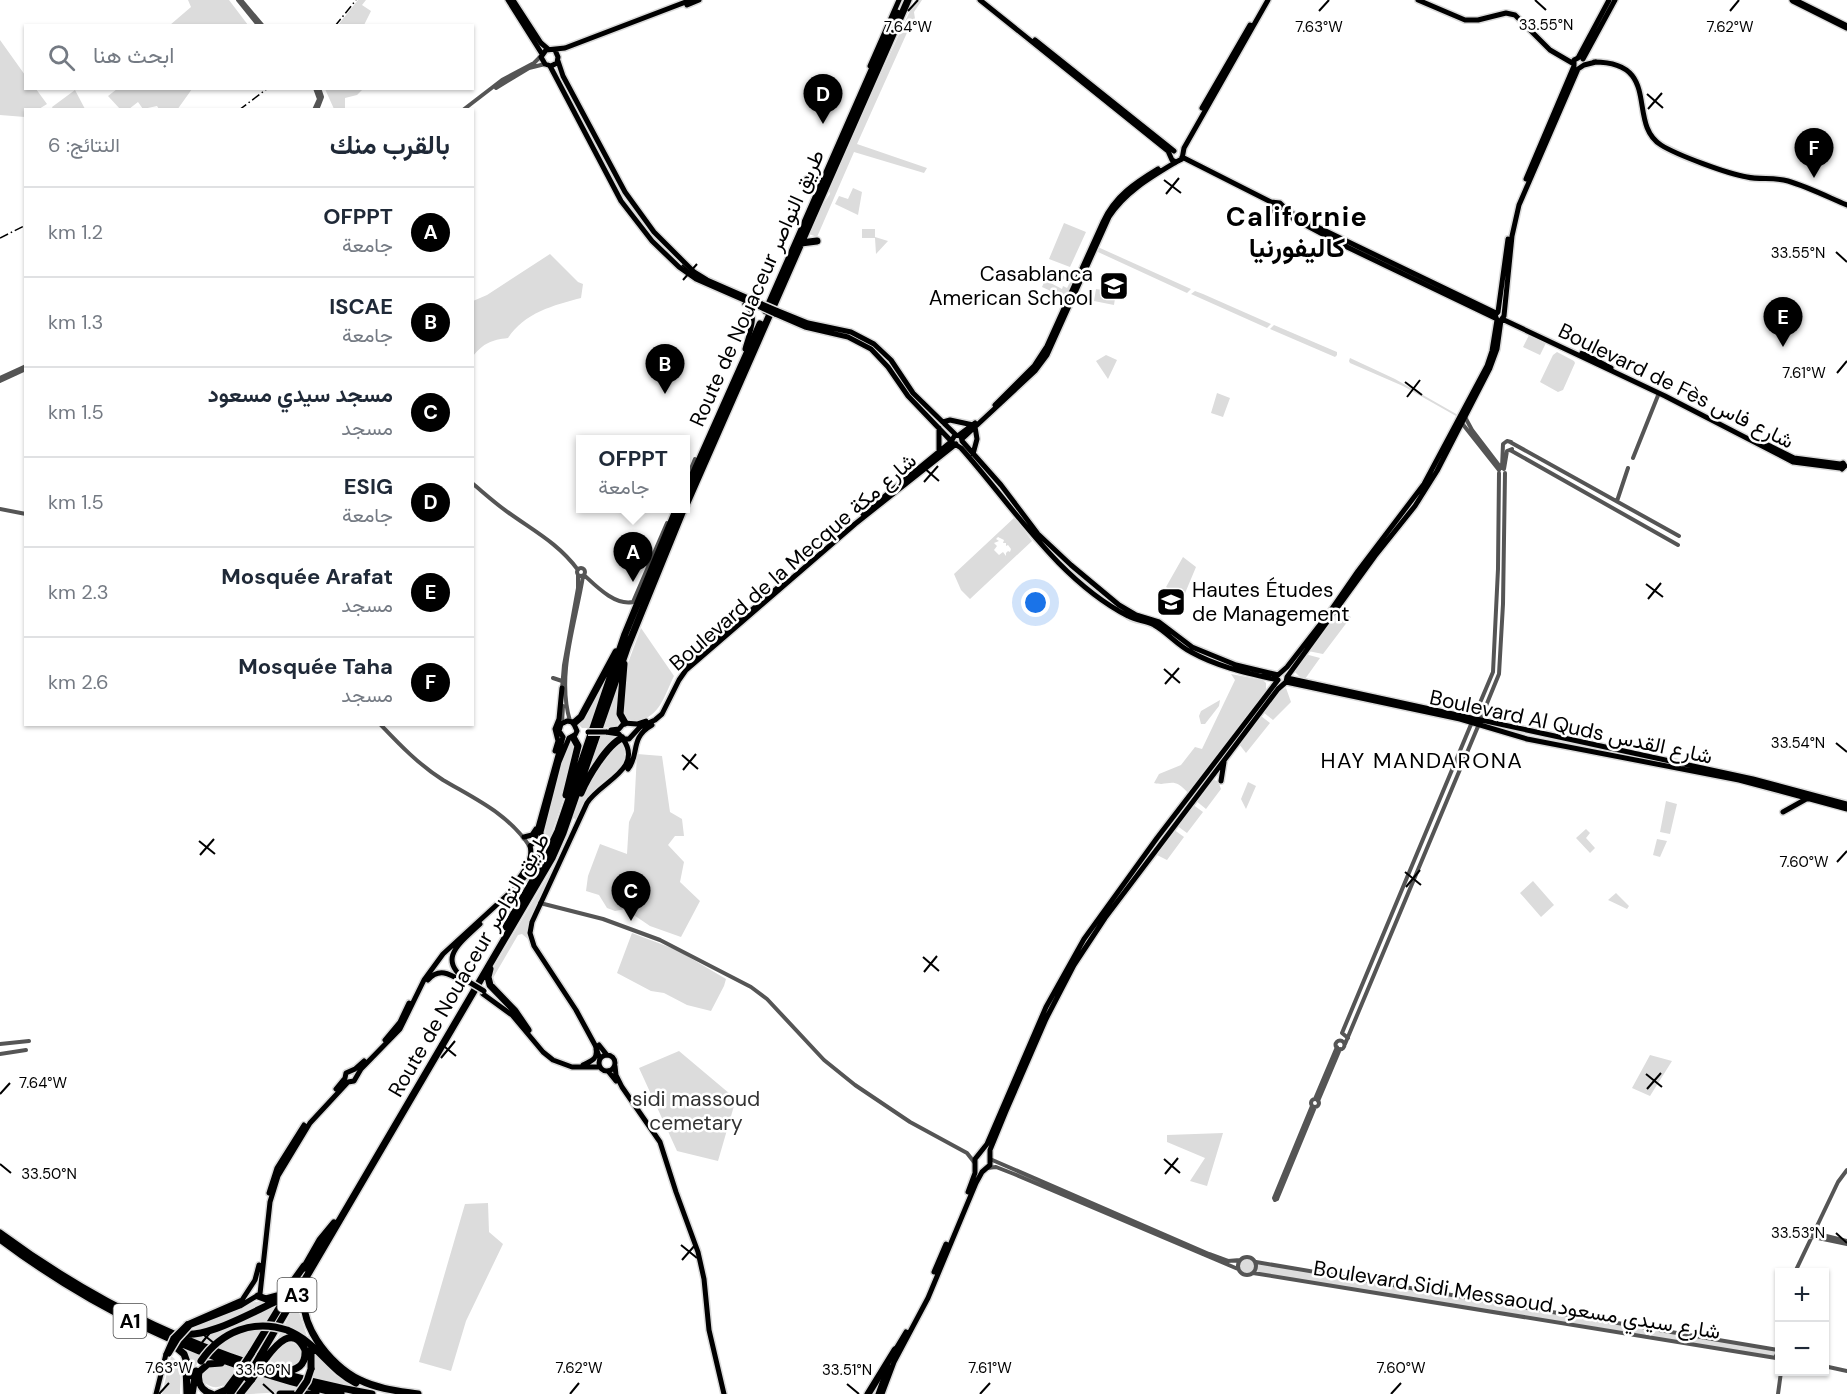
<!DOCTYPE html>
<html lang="ar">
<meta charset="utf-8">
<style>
:root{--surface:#fff;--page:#f6f6f7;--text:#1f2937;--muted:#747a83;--line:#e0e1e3;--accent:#000}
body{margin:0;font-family:"DM Sans",Vazirmatn,sans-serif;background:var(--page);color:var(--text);direction:rtl}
.controls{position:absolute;right:18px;bottom:18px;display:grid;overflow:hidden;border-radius:0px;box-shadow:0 2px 4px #0004}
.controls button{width:54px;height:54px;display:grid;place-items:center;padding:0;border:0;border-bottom:2px solid var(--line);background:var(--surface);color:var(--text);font:30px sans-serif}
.you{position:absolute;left:1036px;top:603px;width:21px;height:21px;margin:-15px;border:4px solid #fff;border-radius:50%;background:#1a73e8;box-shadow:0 0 0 9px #1a73e833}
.badge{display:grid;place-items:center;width:39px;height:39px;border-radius:50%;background:var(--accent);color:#fff;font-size:20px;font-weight:700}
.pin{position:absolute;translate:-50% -50px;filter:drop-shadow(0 2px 3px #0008)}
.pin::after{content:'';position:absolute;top:32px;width:21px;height:18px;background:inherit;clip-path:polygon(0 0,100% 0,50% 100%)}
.popup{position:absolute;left:576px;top:435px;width:114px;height:78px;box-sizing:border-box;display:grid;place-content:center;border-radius:0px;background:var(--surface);filter:drop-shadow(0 2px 4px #0005);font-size:20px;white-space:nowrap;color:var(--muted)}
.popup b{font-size:22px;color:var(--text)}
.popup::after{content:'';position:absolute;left:50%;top:100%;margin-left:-12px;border:12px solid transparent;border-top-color:var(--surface)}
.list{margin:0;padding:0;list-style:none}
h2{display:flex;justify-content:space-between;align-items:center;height:78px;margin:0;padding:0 24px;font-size:26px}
h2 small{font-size:20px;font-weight:400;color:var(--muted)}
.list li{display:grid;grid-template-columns:39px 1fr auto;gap:18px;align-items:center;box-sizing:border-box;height:90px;padding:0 24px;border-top:2px solid var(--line)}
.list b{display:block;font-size:22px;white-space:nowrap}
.list p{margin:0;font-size:20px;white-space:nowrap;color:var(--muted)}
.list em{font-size:20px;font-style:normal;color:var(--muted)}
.icon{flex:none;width:33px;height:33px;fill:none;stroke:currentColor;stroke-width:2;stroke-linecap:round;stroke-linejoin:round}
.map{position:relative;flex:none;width:1847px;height:1394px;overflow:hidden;direction:ltr}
.search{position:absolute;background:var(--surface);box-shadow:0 2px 4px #0004;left:24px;top:24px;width:450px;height:66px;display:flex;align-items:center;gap:15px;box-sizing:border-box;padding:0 21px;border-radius:0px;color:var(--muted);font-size:22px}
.panel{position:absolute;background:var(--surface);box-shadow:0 2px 4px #0004;left:24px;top:108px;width:450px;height:618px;border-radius:0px;direction:rtl}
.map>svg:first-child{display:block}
.green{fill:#dcdcdc;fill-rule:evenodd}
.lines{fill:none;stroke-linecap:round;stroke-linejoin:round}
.highway-tunnel{stroke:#d9d9d9;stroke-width:7;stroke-dasharray:7 3.5;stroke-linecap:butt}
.major-casing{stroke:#dbdbdb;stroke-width:8}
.highway-casing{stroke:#dbdbdb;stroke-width:10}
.minor{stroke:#555;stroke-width:4}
.major{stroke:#000;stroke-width:5}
.highway{stroke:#000;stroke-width:7}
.rail{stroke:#000;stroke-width:1.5;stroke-dasharray:9 3 1.5 3;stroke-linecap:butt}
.major-bridge-casing{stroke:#dbdbdb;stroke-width:8;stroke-linecap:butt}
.highway-bridge-casing{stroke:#dbdbdb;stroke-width:10;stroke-linecap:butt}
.major-bridge{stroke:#000;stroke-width:5}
.highway-bridge{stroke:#000;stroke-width:7}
.ticks{fill:none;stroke:#000;stroke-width:2}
.labels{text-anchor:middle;stroke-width:5;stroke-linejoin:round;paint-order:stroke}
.shield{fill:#fff;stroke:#4c4c4c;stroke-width:1.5}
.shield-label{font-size:20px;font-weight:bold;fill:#000}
.poi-label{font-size:21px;fill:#000;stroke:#fff;text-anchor:end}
.street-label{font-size:21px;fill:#000;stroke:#fff}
.park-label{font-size:21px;fill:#333;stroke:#fff}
.neighbourhood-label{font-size:22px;letter-spacing:1.5px;fill:#000;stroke:#fff}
.district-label{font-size:27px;font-weight:bold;letter-spacing:1.5px;fill:#000;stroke:#fff}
.ticks-label{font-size:15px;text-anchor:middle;fill:#000;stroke:#fff;stroke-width:5;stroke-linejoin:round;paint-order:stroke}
</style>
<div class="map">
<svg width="1847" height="1394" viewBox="0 0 1847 1394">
<rect width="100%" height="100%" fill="#fff"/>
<path class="green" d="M188 0H229L248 25H170L191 7Z
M358 0H366L362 5 371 11 364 25H338Z
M915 0H922L914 12 916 26H910L857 144 927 168 924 173 854 152 817 237 809 234 815 216 830 194 828 187Z
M0 40 25 75 26 88 36 89 47 104 39 109 26 110 25 117 0 115Z
M117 89H192L177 110 159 109 157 106 143 109 138 102 129 109H120L108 96Z
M325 89H363L357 95 345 98V110L334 109Z
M75 90 85 109H53L52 107Z
M853 188 862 192 858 215 835 204 839 196 848 199Z
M1064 223 1086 232 1070 267 1049 259Z
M862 229H875V237L888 241 876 254 875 238H862Z
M1099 248H1100L1191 289 1187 293 1098 252Z
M550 254 578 282 583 284 581 298C554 305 524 313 508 338 491 340 484 343 473 356V301L487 295Z
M1051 270 1074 280 1066 298 1042 287 1045 280 1062 289 1063 286 1067 288 1070 282 1052 274 1048 277Z
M1096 289 1116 292 1114 305 1094 301Z
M1195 291 1203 294 1271 324 1267 328 1191 294Z
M1274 325 1337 352V355L1335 357 1270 329Z
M1529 335 1546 343 1540 355 1523 347Z
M1557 352 1574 361 1575 363 1563 390 1558 392 1540 382 1553 355Z
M1106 355 1117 360 1108 379 1096 361Z
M1350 358 1395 379 1458 415 1456 416 1403 386 1350 363 1349 361Z
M1217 393 1230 398 1223 417 1211 413Z
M1015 517 1032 541 970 599 961 590 954 574ZM998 537 1004 540 1003 543H1006V546L1008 545 1011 549 1010 552 1008 551 1006 553V556L1003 552 999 555 994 550 997 546 994 543 999 541 996 539Z
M1183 557 1196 567 1183 598 1166 587Z
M1340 609 1345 614 1351 617 1323 654 1308 651Z
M641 628 674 676C664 696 661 716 636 722L623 717 625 671Z
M1305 654 1320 658 1305 679H1302L1295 672 1296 667Z
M616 656 591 728H582L578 724Z
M622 669 621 721 615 727 601 728Z
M1231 674 1263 680 1266 683V692L1189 794C1172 775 1171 787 1154 783L1159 774 1181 765 1195 747 1202 749 1235 680Z
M1286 688 1291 702 1273 720 1263 712 1279 692Z
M1220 700 1219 706 1205 724H1201L1199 716 1201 711Z
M1261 716 1270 723 1246 753 1239 744Z
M599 734 616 736V738L587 774Z
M618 742 624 745 625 762C614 776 604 779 593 791 585 799 581 809 576 819L572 818 588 780Z
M571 743 575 744C573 775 557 821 545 850 546 845 544 841 545 836 547 813 559 762 571 743Z
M637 754 662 756 670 812 682 819 684 836H675L668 845 684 862 680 882 700 901 681 937 650 926 625 909 615 911 607 908 599 895 586 891 588 876 600 844 627 854 629 822 634 811Z
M1210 779 1218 781 1221 789 1206 809 1195 800Z
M1248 782 1256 786 1246 809 1241 799Z
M1666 801 1677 804 1670 834 1660 832Z
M1192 804 1203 812 1187 833 1176 825Z
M1173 829 1184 837 1167 860 1155 854Z
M1586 829 1590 833 1586 838 1595 848 1590 853 1576 838Z
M1657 839 1667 841 1660 857 1653 855Z
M538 859 531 878 507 919H502L498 911 523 886Z
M556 862 529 923V940L522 934 518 935 493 978 499 990C491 985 489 979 492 970Z
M1533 881 1554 905 1541 917 1520 893Z
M1616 893 1629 906 1627 909 1608 900Z
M632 933 677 950 726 979 724 986 711 1011 687 1005 664 993 651 991 617 973Z
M679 1051 736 1099 718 1161 677 1151 639 1068Z
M1650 1055 1672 1061 1650 1096 1632 1088Z
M1223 1133 1207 1186 1190 1181 1205 1158 1167 1142V1135Z
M488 1203 489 1232 503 1244 466 1321 451 1371 419 1362 465 1204Z
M1239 1266a8 8 0 1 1 16 0a8 8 0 1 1-16 0Z
M1257 1263 1777 1350 1775 1357 1255 1272Z
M303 1290 299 1312 307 1336 289 1328 286 1336 276 1341Z
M281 1299 245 1359 184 1336H196Z
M272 1301 204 1332 186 1334 206 1321 240 1309 255 1302Z
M290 1342C303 1346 303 1355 298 1366L282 1370 267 1366 281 1345Z
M177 1345 201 1355 193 1373Z
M314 1352 335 1375 362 1389 311 1379Z
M171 1356C184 1364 180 1381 180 1394H162Z
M224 1364 239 1369C226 1387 216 1394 200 1379L205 1367Z
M259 1375 318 1391C293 1389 270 1394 245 1394Z"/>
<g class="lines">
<path class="highway-tunnel" d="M310 1336 311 1349"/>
<g class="major-casing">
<path id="major" d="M508 0 542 54
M513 0 541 43 548 49
M980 0 1168 151 1172 160 1176 162 1182 159 1184 148 1268 0
M1418 0 1465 20H1478L1506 13 1515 15 1550 50 1574 64
M687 5 699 0
M1035 40 1174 151
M555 50 558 57 557 63 551 66 545 64 541 57 546 50 565 48 691 0
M1583 59 1615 0
M558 61 563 76 625 192 654 232 694 272 707 280 762 304
M1594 62C1663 62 1626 123 1661 145 1677 155 1728 174 1747 177 1760 180 1774 177 1788 181 1808 187 1828 197 1847 205
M550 66 621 201 652 241 679 267 696 279 760 307
M870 66 899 0
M1574 66V60L1578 58 1609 0
M1202 108 1250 25
M1182 157 1271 202 1280 203 1283 206 1281 212 1274 211 1273 208 1275 204
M1526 179 1574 66
M1283 208 1307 222 1496 313
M1281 212 1347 247 1495 318
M745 304C760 313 748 336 745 349
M776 310 808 323 851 332 874 344 891 360 913 393 956 435
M775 314 805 327 848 337 871 349 888 367 908 396 953 443 961 448C1012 505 1058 580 1128 616 1136 621 1146 620 1154 625 1167 632 1177 645 1191 652 1218 667 1247 673 1278 680
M1502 319 1665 396 1793 462 1840 468
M1582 353 1611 368
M995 405 1034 366 1047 346 1103 222C1115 196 1135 183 1158 169
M943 422 950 420 973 425
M959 435 975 423
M962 439 1035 371 1047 355 1109 217C1125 192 1151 177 1176 162
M952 440 955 435 961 436 962 441 1001 485 1038 534 1071 565 1119 605 1136 615 1159 622 1192 647 1236 665 1278 675
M1764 443 1794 458 1840 464
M939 453V428
M973 454 977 439 975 427
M1843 463 1845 466 1842 469 1839 465Z
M863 514 952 441
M720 637 781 585
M684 668 708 647
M1278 675 1287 667 1329 613 1358 571 1424 484 1487 366 1492 351 1497 320 1495 315 1498 312 1508 239
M1287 678 1753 779 1847 804
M1286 682 1460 719 1527 739 1739 780 1847 809
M611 730 619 729 624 723 637 724 646 721
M606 732 619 734 623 739H629L640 727 655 720 662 714 679 680 686 670 855 524 956 444
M555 751 558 741 555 729 559 719 562 688
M628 769C640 755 629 738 652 725
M1221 781 1224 762
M1783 812 1808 798
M524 837 532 835 536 829
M534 842 563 737
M514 884C523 874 534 860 530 846L534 842
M428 980C439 967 450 974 462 981
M469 982C435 960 459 944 480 924
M483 994 512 1015 543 1052 553 1060 572 1067H600
M385 1040 400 1022 409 1003
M599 1045 607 1055
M599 1063a8 8 0 1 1 16 0a8 8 0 1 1-16 0Z
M600 1059 595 1045 576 1010 534 946 530 933 532 922 587 803C600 782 644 769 623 739
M583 1065C590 1061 598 1060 596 1049
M615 1066 616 1075 622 1087 660 1142 676 1192 698 1252 704 1279 709 1330 724 1394
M608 1071 616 1081
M336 1089 345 1078 346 1073 355 1069 364 1061
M968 1192 975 1173V1159L987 1144 1046 1007 1084 939 1157 838 1278 680
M269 1193 277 1168 304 1125
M934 1272 946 1244
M187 1324 242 1300 255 1280 259 1265
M189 1326 240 1306 260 1294 270 1202 278 1176 310 1123 348 1082 354 1081 361 1069 400 1029 424 980 443 954 515 888 527 874 542 849 541 832 559 762 569 738 575 735 577 731 573 722 567 721 561 724 559 731 563 737
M894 1352 906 1332
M156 1394 166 1354
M878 1394 888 1366
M882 1394 894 1362 928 1298 976 1183 982 1172 990 1165V1150L1006 1111 1046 1019 1074 965 1105 918 1278 689 1286 682 1287 677 1375 556 1415 506 1437 471 1490 368 1497 349 1501 320 1504 316 1512 236 1519 205 1578 69 1584 65 1596 62"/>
</g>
<g class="highway-casing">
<path id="highway" d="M1793 0 1847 27
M807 180 816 194
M801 243 817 241
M766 311 897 13
M686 490 760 324
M686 505 908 0
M624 664 620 714 625 723
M574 723 581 717 616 652
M581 793C588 777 607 745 622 738
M566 795 578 746 573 737
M506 927 539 870 558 831 625 634 677 508
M490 969 488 977 490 985 515 1011 528 1030
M0 1233C111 1315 236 1370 372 1394
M0 1239C102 1316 217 1367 341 1394
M304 1268 320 1240 334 1223
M308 1286C292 1319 330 1366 360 1380 378 1389 399 1391 418 1394
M258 1296 266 1299 277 1296
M287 1330C317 1342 329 1370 356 1383
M178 1333C203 1341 252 1312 277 1301L284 1294 304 1266
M171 1343 184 1354 192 1376
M251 1354 287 1295
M260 1356 552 858 563 833 627 648 684 508
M266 1358C276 1345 293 1324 305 1350 306 1366 297 1370 283 1372
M186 1366 187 1394
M311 1369V1349
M192 1394 196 1371
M212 1394C202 1391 197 1383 199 1372L208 1364 221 1363
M217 1394 226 1390 238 1374
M230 1394 242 1377
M240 1394 252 1379
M280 1394H316
M868 1394 895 1350"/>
</g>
<path class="minor" d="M238 0 259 26
M241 0 263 26
M496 88 529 68 545 64
M314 110 319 99 315 88
M317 110 322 97 319 88
M463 110 502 80 534 63 541 56
M0 378 26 366
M0 381 26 369
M1465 417 1472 430 1501 468
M1461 422 1499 470
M1510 442 1679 536
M1510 450 1678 545
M1633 458 1659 393
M1502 468 1503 444 1507 441 1511 442
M1504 469 1507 451 1512 449
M686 481 695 459
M472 483C484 493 496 504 509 513 534 531 559 544 578 570
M1617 501 1628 468
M0 509 26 514
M577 572a4 4 0 1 1 8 0a4 4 0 1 1-8 0Z
M584 575C596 586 615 606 633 602L667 523
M553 678 562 681
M562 689 564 665 578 588V575
M1474 717 1493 672 1498 569 1499 473
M1481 718 1499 674 1503 604 1505 473
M570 721C556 674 576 622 583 576
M562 723 563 706
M380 724C400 745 418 764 443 780 475 799 509 814 530 847
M540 903 603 919 660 940 751 987 767 999 824 1060 855 1085 910 1122 967 1153 974 1162
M1348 1038 1342 1033 1472 722
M1335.5 1045a4.5 4.5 0 1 1 9 0a4.5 4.5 0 1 1-9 0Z
M0 1044 29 1041
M1345 1044 1479 724
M0 1054 26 1050
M1315 1099 1337 1047
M1311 1103a4 4 0 1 1 8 0a4 4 0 1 1-8 0Z
M1318 1101 1340 1049
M990 1159 1209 1254 1228 1261 1240 1260
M987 1168 996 1167 1014 1174 1238 1269
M1277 1199 1275 1200 1274 1198 1312 1106
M1277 1199 1315 1107
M1798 1229 1847 1241
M1799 1234 1847 1244
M1238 1266a9 9 0 1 1 18 0a9 9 0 1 1-18 0Z
M1256 1262 1778 1350
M1795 1272 1838 1182 1847 1170
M1253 1273 1776 1358
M1780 1348 1776 1356 1780 1362
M1824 1366 1847 1371
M1778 1394 1781 1372"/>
<use href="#major" class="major"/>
<use href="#highway" class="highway"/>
<path class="rail" d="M335 26 356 0
M239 110 268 88
M0 238 26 225"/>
<g class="major-bridge-casing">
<path id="major-bridge" d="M762 304 776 310
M760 307 775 314
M588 732H606
M469 982 484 991
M166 1354 173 1338 187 1324
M169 1354 178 1339 189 1327"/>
</g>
<g class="highway-bridge-casing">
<path id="highway-bridge" d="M201 1361C221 1331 254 1319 287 1330
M238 1374 251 1354
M247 1378 260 1356
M252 1379 266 1358
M298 1394 307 1381 311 1369"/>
</g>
<use href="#major-bridge" class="major-bridge"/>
<use href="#highway-bridge" class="highway-bridge"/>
</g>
<path class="ticks" d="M1535 0 1546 10M908 11 918 0M1319 11 1329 0M1730 11 1739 0M1647 94 1663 108M1648 109 1662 93M1164 180 1181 193M1166 194 1179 178M1836 252 1847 262M682 265 698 279M683 280 697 264M1837 373 1847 361M1405 382 1422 395M1407 397 1420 380M923 467 939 481M924 482 938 466M1646 584 1663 597M1648 599 1661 583M1164 669 1180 683M1165 684 1179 668M1836 743 1847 752M682 755 698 769M683 770 696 754M199 841 215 854M200 855 214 839M1837 862 1847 851M1405 872 1421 885M1406 887 1420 870M923 957 939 971M924 972 937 956M440 1043 456 1056M441 1058 455 1041M1646 1074 1662 1087M1647 1089 1661 1073M0 1094 10 1083M1164 1159 1180 1173M0 1164 11 1173M1165 1174 1178 1158M1836 1233 1847 1243M681 1245 697 1258M682 1260 696 1244M199 1331 215 1344M200 1345 213 1329M263 1384 274 1394M847 1384 859 1394M159 1394 169 1383M570 1394 579 1383M980 1394 990 1383M1391 1394 1401 1383"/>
<defs>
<g id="school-square" transform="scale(1.5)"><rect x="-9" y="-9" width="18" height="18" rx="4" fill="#000" stroke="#fff"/><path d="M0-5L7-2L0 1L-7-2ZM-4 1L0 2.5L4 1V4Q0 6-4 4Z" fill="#fff"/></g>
<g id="university-square" transform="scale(1.5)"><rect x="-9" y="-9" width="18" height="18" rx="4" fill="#000" stroke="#fff"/><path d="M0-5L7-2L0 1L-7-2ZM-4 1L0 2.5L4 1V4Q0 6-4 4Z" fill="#fff"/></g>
</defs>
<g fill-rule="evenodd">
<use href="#school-square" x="1114" y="286"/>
<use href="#university-square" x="1171" y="602"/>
</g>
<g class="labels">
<g class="shield">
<rect x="277.5" y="1278" width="39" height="34" rx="4.5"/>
<rect x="113.5" y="1304" width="33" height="34" rx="4.5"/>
</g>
<g class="shield-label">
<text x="297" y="1302">A3</text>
<text x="130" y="1328">A1</text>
</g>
<g class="poi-label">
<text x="1093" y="281">Casablanca<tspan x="1093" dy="24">American School</tspan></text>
<text x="1192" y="597" text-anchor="start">Hautes Études<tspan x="1192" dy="24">de Management</tspan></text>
</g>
<g class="street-label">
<text transform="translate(757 288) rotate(-66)" y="7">Route de Nouaceur طريق النواصر</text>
<text transform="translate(1676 386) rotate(26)" y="7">Boulevard de Fès شارع فاس</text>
<text transform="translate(793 562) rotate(-41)" y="7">Boulevard de la Mecque شارع مكة</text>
<text transform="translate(1571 727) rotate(12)" y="7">Boulevard Al Quds شارع القدس</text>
<text transform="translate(469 965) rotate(-60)" y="7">Route de Nouaceur طريق النواصر</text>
<text transform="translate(1517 1300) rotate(9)" y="7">Boulevard Sidi Messaoud شارع سيدي مسعود</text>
</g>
<g class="park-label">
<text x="696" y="1106">sidi massoud<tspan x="696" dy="24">cemetary</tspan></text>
</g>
<g class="neighbourhood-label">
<text x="1422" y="768">HAY MANDARONA</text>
</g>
<g class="district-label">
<text x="1297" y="226">Californie<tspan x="1297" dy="31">كاليفورنيا</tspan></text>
</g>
</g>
<g class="ticks-label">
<text x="1546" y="30">33.55°N</text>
<text x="908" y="32">7.64°W</text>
<text x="1319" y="32">7.63°W</text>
<text x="1730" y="32">7.62°W</text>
<text x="1798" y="258">33.55°N</text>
<text x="1804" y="378">7.61°W</text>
<text x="1798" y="748">33.54°N</text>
<text x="1804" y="867">7.60°W</text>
<text x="43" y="1088">7.64°W</text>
<text x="49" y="1179">33.50°N</text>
<text x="1798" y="1238">33.53°N</text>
<text x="169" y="1373">7.63°W</text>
<text x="579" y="1373">7.62°W</text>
<text x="990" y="1373">7.61°W</text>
<text x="1401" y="1373">7.60°W</text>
<text x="263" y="1375">33.50°N</text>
<text x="847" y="1375">33.51°N</text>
</g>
</svg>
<div class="controls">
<button>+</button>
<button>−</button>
</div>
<div class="you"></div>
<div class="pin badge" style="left:633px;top:582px">A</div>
<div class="popup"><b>OFPPT</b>جامعة</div>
<div class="pin badge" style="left:665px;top:394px">B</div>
<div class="pin badge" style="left:631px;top:921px">C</div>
<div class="pin badge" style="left:823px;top:124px">D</div>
<div class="pin badge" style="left:1783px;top:347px">E</div>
<div class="pin badge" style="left:1814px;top:178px">F</div>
<div class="search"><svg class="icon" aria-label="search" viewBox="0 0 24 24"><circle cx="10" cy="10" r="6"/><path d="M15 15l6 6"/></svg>ابحث هنا</div>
<section class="panel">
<h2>بالقرب منك<small>النتائج: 6</small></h2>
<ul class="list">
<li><span class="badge">A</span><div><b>OFPPT</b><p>جامعة</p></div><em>1.2 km</em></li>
<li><span class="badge">B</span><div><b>ISCAE</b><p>جامعة</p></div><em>1.3 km</em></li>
<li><span class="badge">C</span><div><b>مسجد سيدي مسعود</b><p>مسجد</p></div><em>1.5 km</em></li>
<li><span class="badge">D</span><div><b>ESIG</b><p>جامعة</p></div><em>1.5 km</em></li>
<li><span class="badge">E</span><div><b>Mosquée Arafat</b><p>مسجد</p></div><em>2.3 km</em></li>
<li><span class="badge">F</span><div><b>Mosquée Taha</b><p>مسجد</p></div><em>2.6 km</em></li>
</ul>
</section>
</div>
